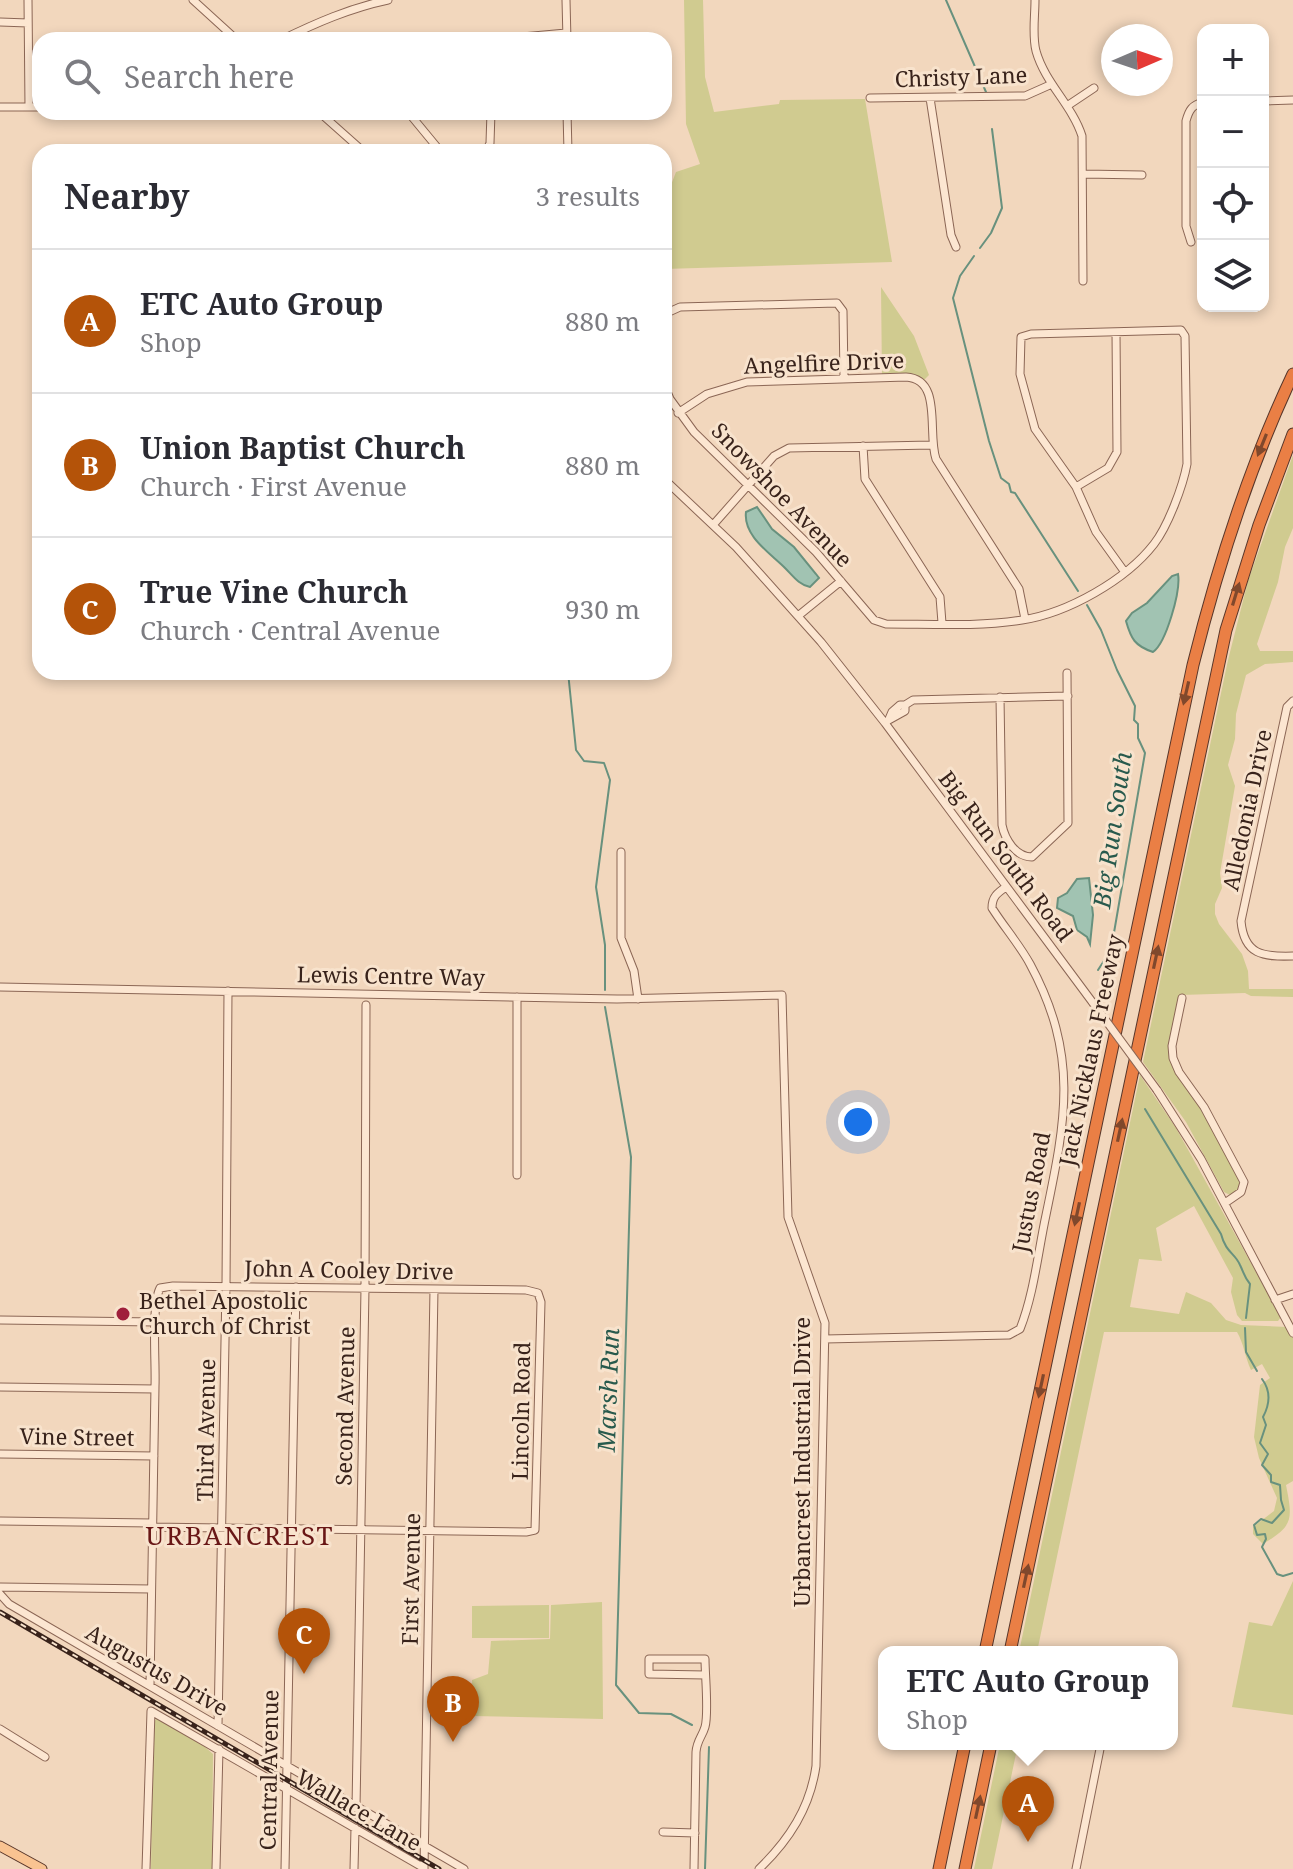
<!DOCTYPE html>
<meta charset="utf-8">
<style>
:root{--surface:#fff;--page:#f2f2f3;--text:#2b2b33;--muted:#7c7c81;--line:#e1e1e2;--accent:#b45309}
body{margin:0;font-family:"Noto Serif",serif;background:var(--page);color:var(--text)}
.controls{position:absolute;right:24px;top:24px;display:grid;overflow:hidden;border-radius:16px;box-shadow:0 4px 12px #0003}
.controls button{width:72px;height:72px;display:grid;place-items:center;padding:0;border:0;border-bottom:2px solid var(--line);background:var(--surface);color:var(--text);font:40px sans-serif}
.compass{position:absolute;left:1101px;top:24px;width:72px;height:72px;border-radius:50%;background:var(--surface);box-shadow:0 4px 12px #0003;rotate:88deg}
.you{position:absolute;left:858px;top:1122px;width:28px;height:28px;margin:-20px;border:6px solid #fff;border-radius:50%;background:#1a73e8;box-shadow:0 0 0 12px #1a73e833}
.badge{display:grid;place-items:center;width:52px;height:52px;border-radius:50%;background:var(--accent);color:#fff;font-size:26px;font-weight:700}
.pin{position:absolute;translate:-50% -66px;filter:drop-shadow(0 2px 4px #0008)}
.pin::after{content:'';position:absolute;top:42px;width:28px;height:24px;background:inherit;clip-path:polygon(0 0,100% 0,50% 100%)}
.popup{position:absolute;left:878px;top:1646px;width:300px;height:104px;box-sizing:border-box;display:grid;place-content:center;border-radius:16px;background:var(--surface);filter:drop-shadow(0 2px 6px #0005);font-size:26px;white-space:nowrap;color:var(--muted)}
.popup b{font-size:30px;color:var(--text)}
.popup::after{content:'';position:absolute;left:50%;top:100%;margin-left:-16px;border:16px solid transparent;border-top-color:var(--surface)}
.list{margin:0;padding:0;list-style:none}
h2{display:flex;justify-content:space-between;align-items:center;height:104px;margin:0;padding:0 32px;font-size:34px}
h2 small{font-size:26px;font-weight:400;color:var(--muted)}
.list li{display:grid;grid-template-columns:52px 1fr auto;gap:24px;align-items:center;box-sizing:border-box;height:144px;padding:0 32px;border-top:2px solid var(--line)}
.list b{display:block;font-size:30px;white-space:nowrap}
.list p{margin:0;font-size:26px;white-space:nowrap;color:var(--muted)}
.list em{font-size:26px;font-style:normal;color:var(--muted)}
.icon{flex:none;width:44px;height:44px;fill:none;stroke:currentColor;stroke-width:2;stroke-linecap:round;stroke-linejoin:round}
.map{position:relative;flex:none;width:1293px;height:1869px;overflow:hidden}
.search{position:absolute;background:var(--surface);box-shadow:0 4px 12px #0003;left:32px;top:32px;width:640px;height:88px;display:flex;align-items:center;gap:20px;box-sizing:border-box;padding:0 28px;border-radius:24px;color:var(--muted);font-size:30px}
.panel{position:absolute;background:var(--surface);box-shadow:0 4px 12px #0003;left:32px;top:144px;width:640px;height:536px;border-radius:24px}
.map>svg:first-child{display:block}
.green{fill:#d0cb90}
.water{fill:#a1c3b2;stroke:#68917e;stroke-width:2}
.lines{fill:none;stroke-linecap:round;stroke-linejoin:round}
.stream{stroke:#68917e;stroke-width:2}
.minor-casing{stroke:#8b6655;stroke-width:9}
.major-casing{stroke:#58362a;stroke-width:11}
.highway-casing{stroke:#58362a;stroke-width:13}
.minor{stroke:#fce6d1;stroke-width:7}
.major{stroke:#f9c391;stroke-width:9}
.highway{stroke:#ea7f45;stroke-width:11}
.rail-casing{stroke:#39231b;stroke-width:5}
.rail{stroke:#f8e3cd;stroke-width:2;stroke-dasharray:6;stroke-linecap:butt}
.minor-bridge-casing{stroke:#8b6655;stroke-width:9;stroke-linecap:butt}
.minor-bridge{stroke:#fce6d1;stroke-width:7}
.oneway{fill:#80482c}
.poi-dot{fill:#9f1f3b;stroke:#f8e3cd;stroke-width:3}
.labels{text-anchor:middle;stroke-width:6;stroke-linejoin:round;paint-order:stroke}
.street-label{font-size:22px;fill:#39231b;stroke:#f8e3cd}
.poi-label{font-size:22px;fill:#39231b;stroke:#f8e3cd;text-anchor:start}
.water-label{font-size:24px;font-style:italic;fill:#285a4d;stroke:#f8e3cd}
.quarter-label{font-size:26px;letter-spacing:2px;fill:#691716;stroke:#f8e3cd}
</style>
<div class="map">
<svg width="1293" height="1869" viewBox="0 0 1293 1869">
<rect width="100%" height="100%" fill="#f2d7bd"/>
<path class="green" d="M684 0H703L705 77 714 112 779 104 780 100 865 99 892 262 664 269V203L676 172 700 164 686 124Z
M881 287 914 336 929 375 922 382 882 378Z
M1293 455V528L1285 547 1278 582 1257 644 1260 651H1293V662L1265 664 1246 675 1236 714 1235 739 1228 765 1235 786 1220 873 1222 888 1215 904V914L1219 924 1242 954 1248 971 1249 989H1293V997L1251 996 1245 993 1181 995 1170 1054 1241 1180 1240 1190 1230 1195 1224 1192 1186 1122 1143 1062 1228 660 1248 581Z
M1140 1075 1176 1128 1281 1317 1278 1321H1242L1237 1315 1231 1292 1233 1278 1194 1206 1156 1228 1162 1261 1139 1259 1130 1307 1179 1314 1186 1292 1211 1303 1226 1320 1241 1325 1287 1327 1293 1338V1481L1286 1485C1293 1520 1293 1526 1263 1544L1253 1534V1527L1274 1511 1277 1498 1259 1458 1254 1437 1260 1385 1270 1378 1262 1364 1251 1370C1245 1357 1244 1344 1237 1332H1104L1037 1652H1019Z
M1293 1581V1715L1232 1707 1249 1622 1272 1626Z
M602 1602 603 1719 473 1716 472 1680 488 1674 491 1641 550 1639 551 1605Z
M549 1605V1638H472V1606Z
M157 1718 205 1747 213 1754 212 1869H151L153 1723Z
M1000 1744H1018L992 1869H974Z"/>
<path class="water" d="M757 507 772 529 794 547 816 574 819 578 810 587C799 585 793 576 785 568 770 553 743 536 746 512Z
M1178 574C1181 591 1166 643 1153 652 1135 646 1131 639 1126 621L1132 613 1147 603 1172 576Z
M1089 878 1093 915 1090 944 1087 937 1077 930 1073 916 1057 908 1058 898 1067 893 1077 879Z"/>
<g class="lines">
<path class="stream" d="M946 0 986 92
M980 248 991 233 1002 208 992 129
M974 256 960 276 953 298 989 441 1001 478 1009 484 1011 492 1015 493 1078 591
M1087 605 1101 630 1117 670 1135 706 1134 720 1138 724V738L1145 753 1111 950 1098 970
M568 672 576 750 584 761 604 763 610 780 596 887 605 945V990
M605 1007 631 1157 616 1685 639 1713 671 1714 692 1725
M1145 1109 1221 1234C1226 1253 1235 1253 1240 1265 1244 1273 1244 1277 1250 1284L1246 1318
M1245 1328 1246 1352 1257 1371
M1262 1379C1271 1391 1270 1404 1263 1417L1266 1425 1260 1443 1268 1454 1262 1465 1271 1475V1482L1280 1485 1281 1500 1284 1510 1272 1523 1261 1519 1254 1525 1257 1535 1265 1534 1266 1539 1262 1547 1277 1574 1283 1576 1293 1573
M705 1869 709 1747"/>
<g class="minor-casing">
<path id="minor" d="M28 0 29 107
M193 0 237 40
M566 0 567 40
M1035 0C1035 17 1032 35 1036 51 1045 83 1072 105 1082 136L1083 281
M0 22 28 23
M281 40C316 23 350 8 388 0
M488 40 566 33
M870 98 1025 96 1052 84
M930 98 951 235 956 247
M1263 101 1293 100
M1067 106 1094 88
M0 107H40
M319 112 364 152
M408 112 441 152
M567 112 568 152
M486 152 490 143 491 112
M1084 174 1142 175
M1191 242 1186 226V121C1189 110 1192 105 1203 102
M664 318 669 312 680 307 837 303 843 311 844 378
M664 384 670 399 694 432 816 552 874 620 886 624C931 624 978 627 1022 620 1068 613 1126 580 1154 544 1168 526 1183 486 1187 464L1185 336 1181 330 1031 334 1021 337 1020 374 1035 429 1076 487 1096 532 1124 571
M678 413 707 394 747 382 906 377C943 379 927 433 936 459L1019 589 1025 619
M863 446 865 479 940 597 942 623
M664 479 736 547 821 642 885 723 1093 1003
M1076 487 1108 468 1117 452 1116 332
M713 525 774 456 789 448 931 445
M798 616 841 581
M1000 697 1002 825C1005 840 1016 857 1032 857L1068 823 1067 673
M1293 701 1287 707 1241 921C1244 955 1263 957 1293 956
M889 719 892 712 900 705H905L913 700 1068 696
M887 721 905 711V705
M621 852V938L634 971 638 999
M0 987 617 999 782 995 788 1217 825 1323 816 1766C810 1808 789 1840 759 1869
M1182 998 1172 1046 1173 1058 1179 1072 1204 1107 1244 1182 1241 1192 1225 1203
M1157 1090 1201 1159 1293 1333
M517 1175V997
M1275 1300 1293 1294
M0 1320 156 1322
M825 1339 1009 1335 1020 1329C1034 1294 1038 1252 1046 1215 1066 1119 1079 1055 1030 964 1019 944 1004 927 992 908 992 897 997 893 1006 887
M0 1387 155 1389
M0 1454 154 1456
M0 1521 152 1523
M0 1587 151 1589
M0 1594 9 1604 464 1869
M150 1686C151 1586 153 1486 155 1386 156 1363 151 1306 160 1288L173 1286 526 1290 538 1293 541 1302 535 1530 526 1532 152 1527
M218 1726 226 1286 228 991
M0 1729 45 1757
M356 1808 365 1288 366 1005
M663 1832 695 1833
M146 1869 151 1711 424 1868
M216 1869 219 1749
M285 1869 296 1287
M354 1869 355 1828
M424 1869 434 1289
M694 1869 696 1752C697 1740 702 1737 705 1727 709 1713 705 1676 705 1659H649V1674L705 1675
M1076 1869 1101 1744"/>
</g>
<g class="major-casing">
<path id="major" d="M0 1846 42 1869"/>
</g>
<g class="highway-casing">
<path id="highway" d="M985 1652 1193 665C1218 565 1249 467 1293 374
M1010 1652 1226 630 1259 525 1293 434
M939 1869 965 1744
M965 1869 991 1744"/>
</g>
<use href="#minor" class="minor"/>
<use href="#major" class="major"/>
<use href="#highway" class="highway"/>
<g class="rail-casing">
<path id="rail" d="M0 1612 439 1869"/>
</g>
<use href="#rail" class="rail"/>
<g class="minor-bridge-casing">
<path id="minor-bridge" d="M1093 1003 1157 1090"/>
</g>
<use href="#minor-bridge" class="minor-bridge"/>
</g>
<defs><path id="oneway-solid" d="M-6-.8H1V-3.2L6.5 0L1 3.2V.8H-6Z" transform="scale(2)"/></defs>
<g class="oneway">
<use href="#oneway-solid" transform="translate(1262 445) rotate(112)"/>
<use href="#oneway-solid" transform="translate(1236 594) rotate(-73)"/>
<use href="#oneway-solid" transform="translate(1186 693) rotate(103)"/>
<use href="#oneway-solid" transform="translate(1156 957) rotate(-78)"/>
<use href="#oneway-solid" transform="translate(1120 1130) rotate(-78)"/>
<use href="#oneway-solid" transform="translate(1077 1214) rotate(102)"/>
<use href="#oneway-solid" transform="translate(1041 1386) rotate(102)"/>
<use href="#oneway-solid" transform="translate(1026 1576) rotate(-78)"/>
<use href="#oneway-solid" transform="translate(978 1807) rotate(-78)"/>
</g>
<circle class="poi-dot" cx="123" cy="1314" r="8"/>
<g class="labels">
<g class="street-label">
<text transform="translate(961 77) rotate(-2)" y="8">Christy Lane</text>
<text transform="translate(824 363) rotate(-2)" y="8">Angelfire Drive</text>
<text transform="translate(782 495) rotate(46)" y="8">Snowshoe Avenue</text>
<text transform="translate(1247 810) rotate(-78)" y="8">Alledonia Drive</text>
<text transform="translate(1006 856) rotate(53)" y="8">Big Run South Road</text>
<text transform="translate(391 976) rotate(1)" y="8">Lewis Centre Way</text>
<text transform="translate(1091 1050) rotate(-78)" y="8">Jack Nicklaus Freeway</text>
<text transform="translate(1031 1192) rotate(-79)" y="8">Justus Road</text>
<text transform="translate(349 1270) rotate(1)" y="8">John A Cooley Drive</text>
<text transform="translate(345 1406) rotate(-89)" y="8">Second Avenue</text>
<text transform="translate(521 1411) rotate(-89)" y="8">Lincoln Road</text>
<text transform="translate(206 1430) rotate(-89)" y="8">Third Avenue</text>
<text transform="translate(77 1437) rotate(1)" y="8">Vine Street</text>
<text transform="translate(802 1462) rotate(-90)" y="8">Urbancrest Industrial Drive</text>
<text transform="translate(411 1579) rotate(-89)" y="8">First Avenue</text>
<text transform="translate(157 1670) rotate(30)" y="8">Augustus Drive</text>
<text transform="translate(269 1770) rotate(-89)" y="8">Central Avenue</text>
<text transform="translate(359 1810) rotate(30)" y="8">Wallace Lane</text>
</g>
<g class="poi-label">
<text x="139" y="1309">Bethel Apostolic<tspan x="139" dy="25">Church of Christ</tspan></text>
</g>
<g class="water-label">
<text transform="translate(1113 830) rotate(-82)" y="8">Big Run South</text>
<text transform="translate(609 1390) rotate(-88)" y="8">Marsh Run</text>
</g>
<g class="quarter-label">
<text x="240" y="1545">URBANCREST</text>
</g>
</g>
</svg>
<div class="controls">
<button>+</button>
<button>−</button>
<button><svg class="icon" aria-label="locate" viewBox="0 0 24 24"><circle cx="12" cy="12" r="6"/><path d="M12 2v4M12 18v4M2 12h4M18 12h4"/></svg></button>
<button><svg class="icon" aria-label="layers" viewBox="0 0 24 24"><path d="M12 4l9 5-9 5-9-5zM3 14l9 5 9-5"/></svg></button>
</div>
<svg class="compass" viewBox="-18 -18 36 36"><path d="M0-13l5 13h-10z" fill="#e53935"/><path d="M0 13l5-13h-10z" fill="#7c7c81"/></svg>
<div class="you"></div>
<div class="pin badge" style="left:1028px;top:1842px">A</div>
<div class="popup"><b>ETC Auto Group</b>Shop</div>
<div class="pin badge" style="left:453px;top:1742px">B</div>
<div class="pin badge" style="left:304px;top:1674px">C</div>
<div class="search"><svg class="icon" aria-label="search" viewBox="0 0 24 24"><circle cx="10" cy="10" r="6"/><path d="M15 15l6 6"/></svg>Search here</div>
<section class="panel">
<h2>Nearby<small>3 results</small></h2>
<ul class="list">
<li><span class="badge">A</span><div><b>ETC Auto Group</b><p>Shop</p></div><em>880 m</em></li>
<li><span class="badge">B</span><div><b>Union Baptist Church</b><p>Church · First Avenue</p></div><em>880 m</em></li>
<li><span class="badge">C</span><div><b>True Vine Church</b><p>Church · Central Avenue</p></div><em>930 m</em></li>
</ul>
</section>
</div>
